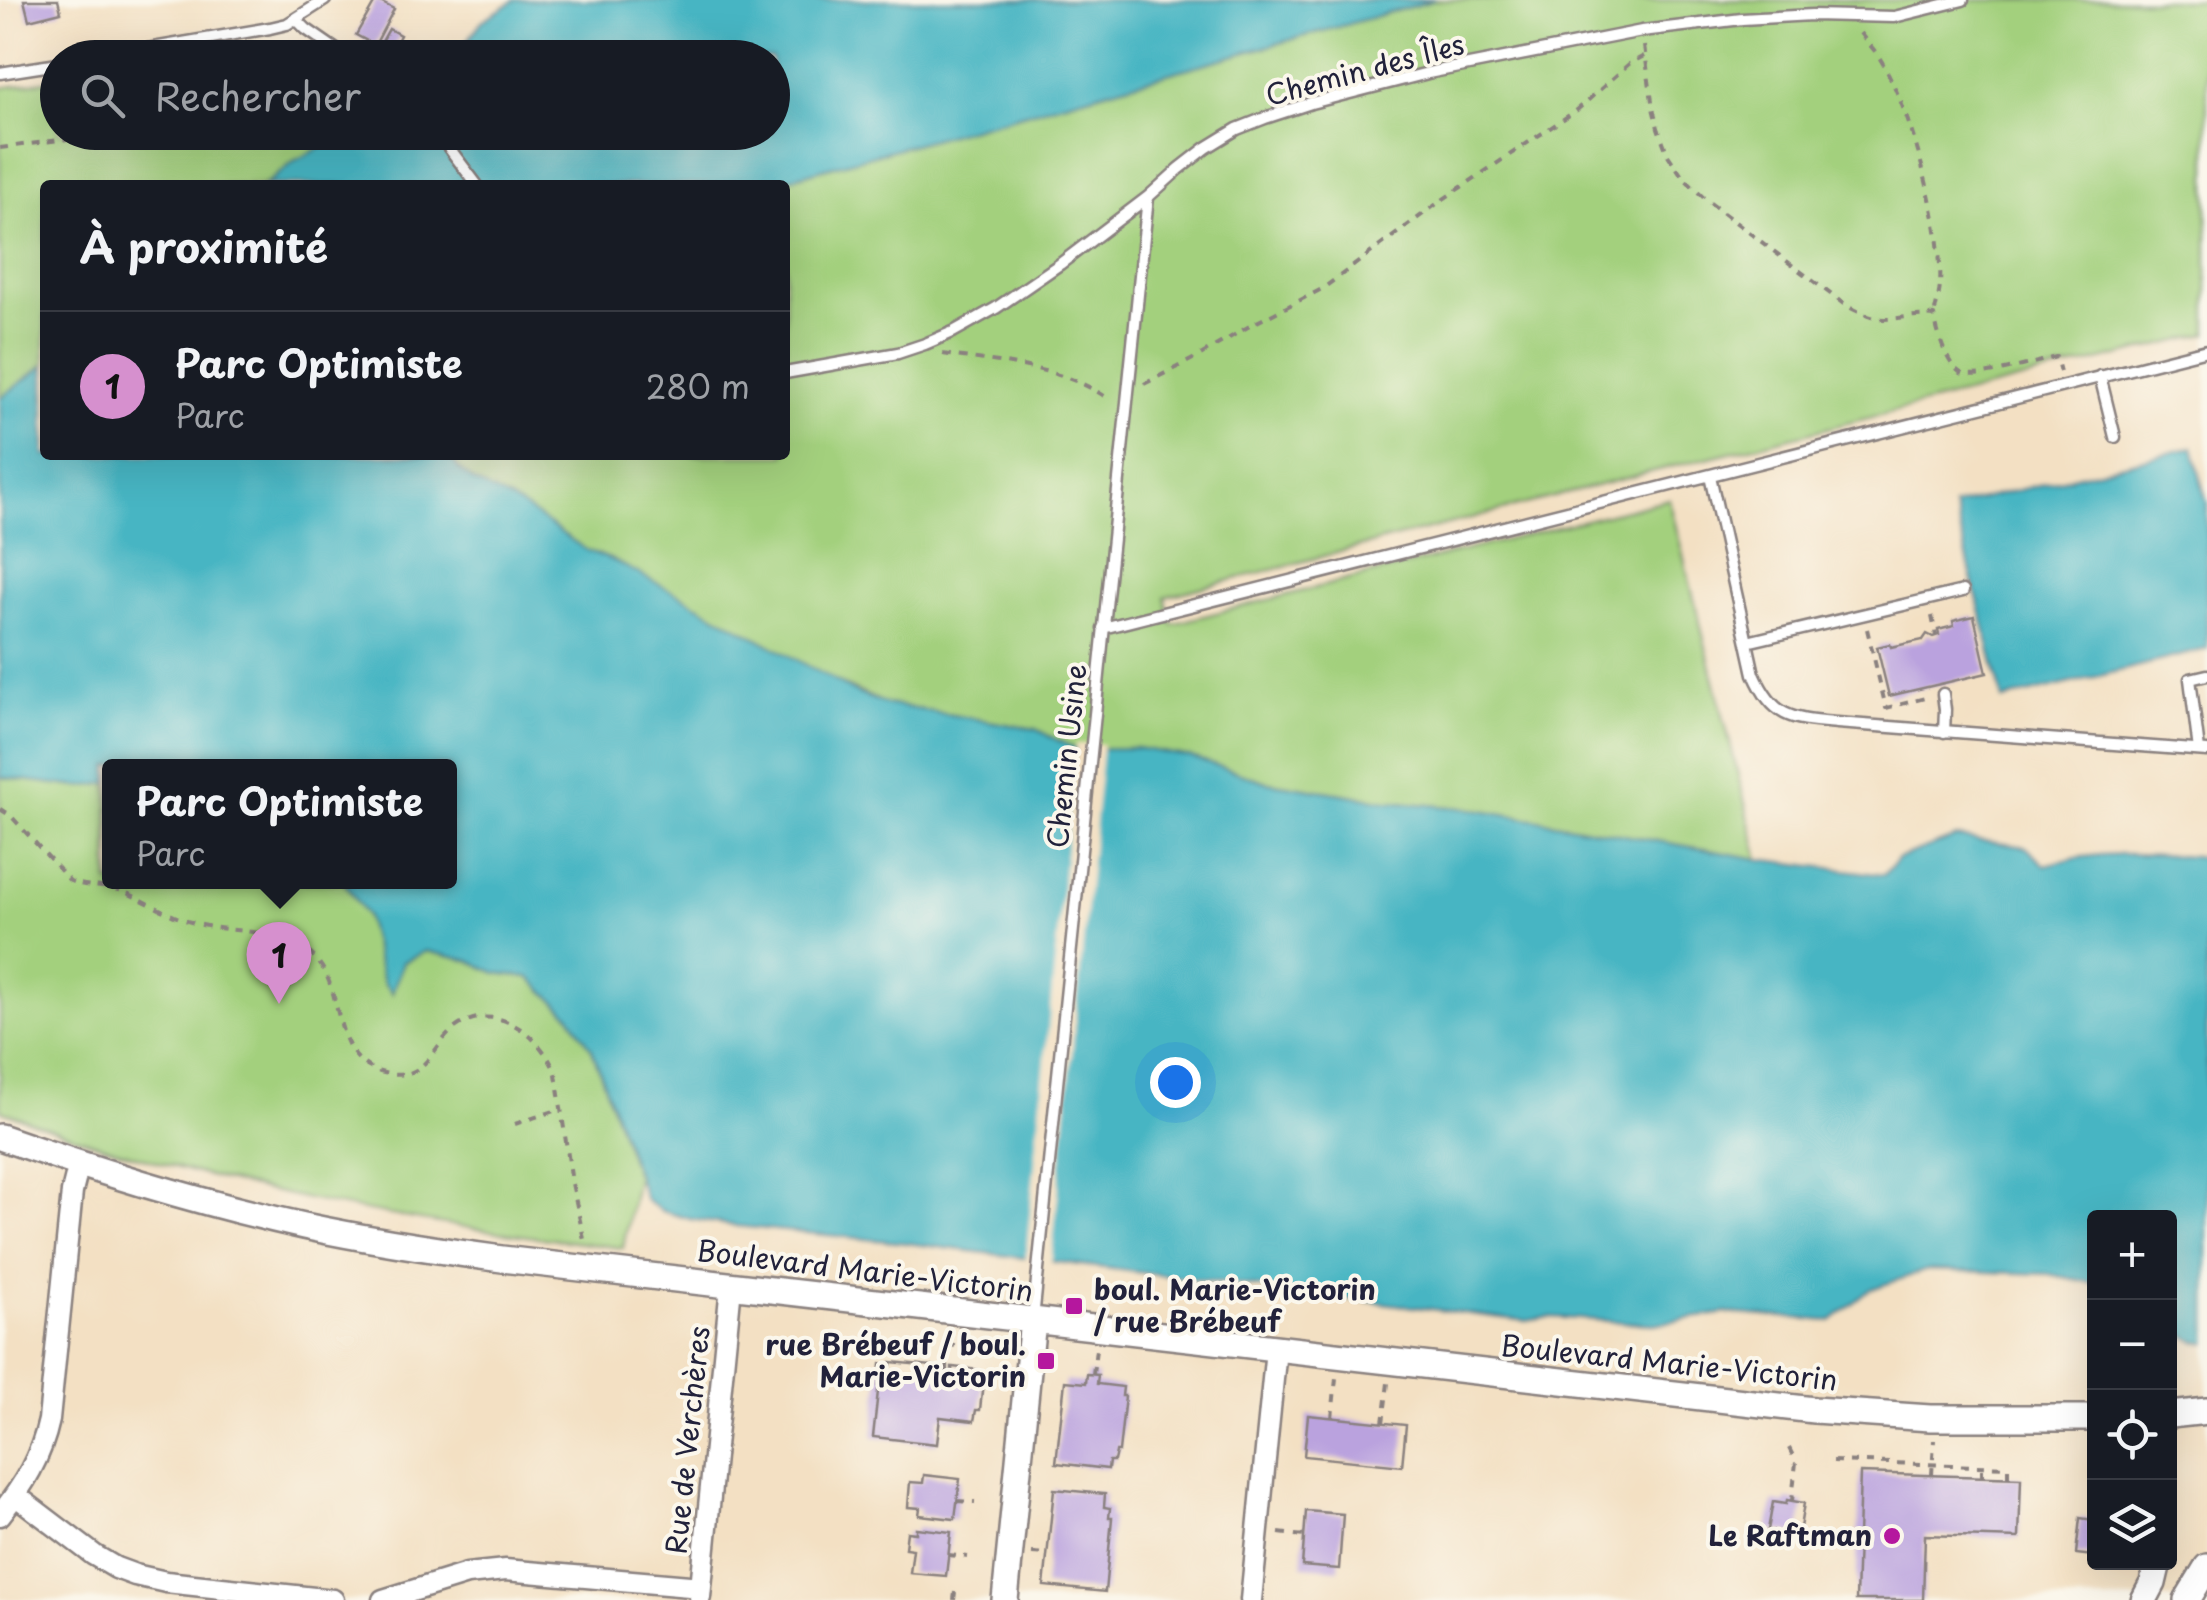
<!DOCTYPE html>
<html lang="fr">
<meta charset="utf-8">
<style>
:root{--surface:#171b24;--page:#242831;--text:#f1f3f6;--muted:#9ea1a6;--line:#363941;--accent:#d690ce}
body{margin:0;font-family:"Playpen Sans",sans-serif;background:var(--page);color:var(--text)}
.controls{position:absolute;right:30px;bottom:30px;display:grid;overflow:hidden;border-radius:10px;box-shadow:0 10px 40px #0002}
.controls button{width:90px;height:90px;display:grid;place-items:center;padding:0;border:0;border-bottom:2px solid var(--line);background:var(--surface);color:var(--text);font:50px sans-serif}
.you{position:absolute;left:1175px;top:1082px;width:35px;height:35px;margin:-25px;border:8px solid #fff;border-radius:50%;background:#1a73e8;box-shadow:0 0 0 15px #1a73e833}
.badge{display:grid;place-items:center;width:65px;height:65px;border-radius:50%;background:var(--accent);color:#111;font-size:32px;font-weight:700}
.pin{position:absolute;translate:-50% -82px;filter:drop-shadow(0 2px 5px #0008)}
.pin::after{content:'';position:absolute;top:52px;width:35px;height:30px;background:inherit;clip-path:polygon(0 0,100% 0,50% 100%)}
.popup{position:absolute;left:102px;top:759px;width:355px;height:130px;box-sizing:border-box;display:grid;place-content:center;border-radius:10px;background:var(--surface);filter:drop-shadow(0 2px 8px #0005);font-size:32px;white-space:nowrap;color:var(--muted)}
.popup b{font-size:38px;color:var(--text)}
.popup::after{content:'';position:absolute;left:50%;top:100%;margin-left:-20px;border:20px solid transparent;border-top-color:var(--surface)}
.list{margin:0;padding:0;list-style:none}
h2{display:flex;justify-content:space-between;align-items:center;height:130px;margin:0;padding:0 40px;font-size:42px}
h2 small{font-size:32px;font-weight:400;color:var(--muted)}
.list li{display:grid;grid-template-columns:65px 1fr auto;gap:30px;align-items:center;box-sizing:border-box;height:150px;padding:0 40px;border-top:2px solid var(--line)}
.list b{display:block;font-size:38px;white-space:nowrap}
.list p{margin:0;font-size:32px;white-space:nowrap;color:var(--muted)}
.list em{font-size:32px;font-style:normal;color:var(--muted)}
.icon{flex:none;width:55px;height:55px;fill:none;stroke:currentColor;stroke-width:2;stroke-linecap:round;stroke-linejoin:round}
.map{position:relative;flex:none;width:2207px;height:1600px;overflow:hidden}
.search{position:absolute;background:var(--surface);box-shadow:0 10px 40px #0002;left:40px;top:40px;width:750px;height:110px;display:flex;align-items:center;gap:25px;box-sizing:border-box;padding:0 35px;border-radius:55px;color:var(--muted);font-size:38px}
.panel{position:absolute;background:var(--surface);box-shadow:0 10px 40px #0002;left:40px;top:180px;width:750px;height:280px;border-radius:10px}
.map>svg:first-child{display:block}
.green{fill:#a3d07d;stroke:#62795c;stroke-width:2.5}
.water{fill:#47b5c3;stroke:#346c7f;stroke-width:2.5}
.pier{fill:#f3e0c3}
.building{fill:#baa2de}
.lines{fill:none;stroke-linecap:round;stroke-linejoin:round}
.service-casing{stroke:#8a817f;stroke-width:15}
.minor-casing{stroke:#8a817f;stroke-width:25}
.tertiary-casing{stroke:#8a817f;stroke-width:30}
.path{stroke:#8a817f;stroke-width:4;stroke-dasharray:8 8;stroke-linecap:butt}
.service{stroke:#fff;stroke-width:10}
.minor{stroke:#fff;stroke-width:20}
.tertiary{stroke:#fff;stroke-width:25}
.poi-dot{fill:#b5179e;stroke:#fbf7ec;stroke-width:4}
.labels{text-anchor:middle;stroke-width:8;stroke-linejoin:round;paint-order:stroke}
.street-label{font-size:28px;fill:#22223b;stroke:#fbf7ec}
.poi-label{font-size:28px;font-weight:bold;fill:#22223b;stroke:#fbf7ec;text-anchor:end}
</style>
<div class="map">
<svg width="2207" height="1600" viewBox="0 0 2207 1600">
<rect width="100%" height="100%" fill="#fbf7ec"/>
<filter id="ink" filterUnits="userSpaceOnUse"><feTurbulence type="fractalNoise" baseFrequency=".01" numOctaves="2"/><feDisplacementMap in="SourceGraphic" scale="20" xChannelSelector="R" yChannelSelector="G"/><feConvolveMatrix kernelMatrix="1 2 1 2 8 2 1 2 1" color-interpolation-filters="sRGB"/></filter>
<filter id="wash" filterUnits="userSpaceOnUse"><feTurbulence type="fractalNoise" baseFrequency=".0048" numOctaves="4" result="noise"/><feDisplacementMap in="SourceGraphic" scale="40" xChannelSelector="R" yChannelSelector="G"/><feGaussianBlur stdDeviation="2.25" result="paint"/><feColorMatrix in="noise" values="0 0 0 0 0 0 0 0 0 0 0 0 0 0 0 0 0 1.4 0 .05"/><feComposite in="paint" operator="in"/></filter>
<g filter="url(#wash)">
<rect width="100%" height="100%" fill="#f3e0c3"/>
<path class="green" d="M1435 0H2207V334L1662 469 1165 597 1172 624 1669 499 1759 859 1481 810 1387 801 1267 782 1190 757 1136 748 1075 749 1035 729 886 704 836 682 614 561 586 550 525 508 475 482 459 469 449 455H785V185H765Z
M57 79 58 132 350 133 296 160 265 185H45V365L0 398V88Z
M0 777 79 787 109 783V882H344L366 915 383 982 392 993 403 962 426 951 470 961 496 973 529 977 569 1014 592 1049 637 1177 623 1248C411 1224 200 1187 0 1110Z"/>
<path class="water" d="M515 0H1435L765 185H265L296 160 350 133 399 137 404 132H772V58L455 57 482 21Z
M45 365V455H449L459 470 475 482 525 508 586 550 614 561 676 593 859 694 886 704 1035 729 1075 749 1136 748 1191 757 1267 782 1387 801 1481 810 1759 859 1884 875 1897 859 1956 837 2026 847 2045 865C2102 849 2149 854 2207 858V1344L2194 1341 2170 1326V1218H2094V1283L2048 1274 1927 1270 1871 1289 1831 1321 1726 1313 1653 1324 1551 1317 1526 1321 906 1243 736 1226 690 1219 662 1211 646 1201 592 1049 569 1014 529 977 496 973 470 961 426 951 403 962 392 993 383 982 366 915 344 882H449V766H109V783L79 787 0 777V398Z
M2193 447 2207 504V649L2003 700 1954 506Z"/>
<path class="pier" d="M1076 744H1103L1051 1266 1025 1263Z"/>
<g id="blocks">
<path class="building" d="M24 0H58L61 12 29 20Z
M376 0 394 9 375 45 356 35Z
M389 29 400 35 391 53 379 47Z
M1974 616 1987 673 1889 696 1877 647 1890 644 1891 647 1923 640 1927 634 1933 637 1939 635 1938 630 1954 626 1953 621Z
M891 1362 944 1367 943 1373H952V1367L980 1370 979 1382H983L980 1410H976L974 1421 940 1417 937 1444 873 1437 881 1364 891 1365Z
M1087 1374 1098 1375 1097 1384 1123 1387 1122 1396H1125L1119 1452H1116L1114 1461H1109L1108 1469 1056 1463 1065 1381 1086 1383Z
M1308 1415 1406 1425 1402 1466 1304 1456Z
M1860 1473 2021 1478 2019 1538 1925 1535 1923 1600H1856Z
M924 1475 960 1479 955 1519 919 1515 920 1508 908 1507 910 1482 923 1483Z
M1054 1489 1105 1494 1104 1507 1110 1508 1109 1518H1112L1105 1592 1044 1586Z
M1787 1500 1804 1503 1799 1534 1768 1530 1773 1502 1786 1504Z
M1306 1511 1343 1514 1339 1569 1302 1566Z
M2080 1518 2094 1520V1556L2076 1554Z
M916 1528 951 1532 946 1576 910 1573 913 1549 905 1548 907 1532 916 1533Z"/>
</g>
</g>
<g filter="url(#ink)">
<use href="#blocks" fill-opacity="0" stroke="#8a817f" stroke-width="2.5"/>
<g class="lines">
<g class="service-casing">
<path id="service" d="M296 19 306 29 348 58
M94 58 270 28 287 24 325 0
M0 73 58 64
M437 132 477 185
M785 373 898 353 925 344 953 332 996 308 1060 264 1148 197 1179 169 1206 148 1237 129 1265 118 1311 103 1428 73 1642 31 1742 19 1812 15 1894 17 1963 0
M2100 376 2115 437
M1710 476 1754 674C1774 719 1791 719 1837 723L2207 751
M1103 628 2207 350
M1747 642 1963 591
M1943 694 1945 710 1944 732
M2199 750 2190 679 2207 675
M1033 1319 1148 197"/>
</g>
<g class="minor-casing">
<path id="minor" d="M15 1495 94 1555 116 1568 135 1575 166 1582 333 1600
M0 1515C24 1485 41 1457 49 1420L72 1192 79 1164
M700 1597 731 1286
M383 1600 467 1574 505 1570 701 1587
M1251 1600 1276 1349"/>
</g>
<g class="tertiary-casing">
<path id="tertiary" d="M0 1137C100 1172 200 1203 304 1226 369 1240 435 1250 502 1259L1814 1410 1930 1418H2094
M2170 1415 2207 1411
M1005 1600 1033 1320
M2144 1600 2153 1583 2158 1562
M2187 1600 2207 1567"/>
</g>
<path class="path" d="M1860 33C1866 41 1874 49 1879 57 1910 106 1944 229 1940 286 1939 296 1936 306 1934 316
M1644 46 1653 108 1658 128 1668 155 1682 176 1706 200 1845 305C1857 311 1870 319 1884 319 1901 319 1917 314 1934 316 1938 333 1945 363 1961 373 1973 381 2040 361 2056 357L2060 372
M266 58 281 44
M0 148 119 132
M943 354C998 363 1064 366 1110 400
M1144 384 1197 357 1253 324 1322 289 1442 200 1577 110 1629 64 1644 56
M1932 616 1936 636
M1867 629 1886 708 1929 697
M0 809 11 816 70 881C87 888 105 885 122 891 145 900 167 915 191 922 230 935 281 925 313 956 348 990 327 1059 384 1073 430 1084 431 1041 461 1024 501 1002 543 1039 556 1074L572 1183 585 1244
M105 888 106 875
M515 1124 560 1109
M947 1345 1007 1351
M947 1373 948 1333
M1093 1374 1096 1349
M1332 1418 1336 1378
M1383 1423 1388 1383
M1789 1448 1796 1462 1792 1501
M1833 1461 2008 1467V1478
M1932 1475 1934 1440
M1982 1477V1467
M957 1501 975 1502
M1279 1533 1304 1536
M1032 1553 1048 1554
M948 1555 968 1557
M954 1600 955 1592"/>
<use href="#service" class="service"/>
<use href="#minor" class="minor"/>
<use href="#tertiary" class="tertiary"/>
</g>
</g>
<g class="poi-dot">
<rect x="1064" y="1296" width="20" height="20" rx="5"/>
<rect x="1036" y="1351" width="20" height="20" rx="5"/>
<circle cx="1892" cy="1536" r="10"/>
</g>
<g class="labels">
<g class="street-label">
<text transform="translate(1365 70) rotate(-15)" y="10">Chemin des Îles</text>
<text transform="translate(1067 756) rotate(-84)" y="10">Chemin Usine</text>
<text transform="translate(865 1271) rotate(7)" y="10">Boulevard Marie-Victorin</text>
<text transform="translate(1669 1363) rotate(6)" y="10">Boulevard Marie-Victorin</text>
<text transform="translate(688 1440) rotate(-84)" y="10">Rue de Verchères</text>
</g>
<g class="poi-label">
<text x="1094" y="1300" text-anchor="start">boul. Marie-Victorin<tspan x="1094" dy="32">/ rue Brébeuf</tspan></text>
<text x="1026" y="1355">rue Brébeuf / boul.<tspan x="1026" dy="32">Marie-Victorin</tspan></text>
<text x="1872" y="1546">Le Raftman</text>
</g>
</g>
</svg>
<div class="controls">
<button>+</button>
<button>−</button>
<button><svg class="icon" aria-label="locate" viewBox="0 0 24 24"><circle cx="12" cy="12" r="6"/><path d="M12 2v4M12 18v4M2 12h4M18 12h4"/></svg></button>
<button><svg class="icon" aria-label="layers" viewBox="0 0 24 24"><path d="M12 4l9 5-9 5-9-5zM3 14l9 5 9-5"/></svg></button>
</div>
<div class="you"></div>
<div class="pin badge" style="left:279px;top:1004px">1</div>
<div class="popup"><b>Parc Optimiste</b>Parc</div>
<div class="search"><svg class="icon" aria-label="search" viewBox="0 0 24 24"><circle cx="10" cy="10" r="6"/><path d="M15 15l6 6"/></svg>Rechercher</div>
<section class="panel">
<h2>À proximité<small></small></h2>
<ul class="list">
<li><span class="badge">1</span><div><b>Parc Optimiste</b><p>Parc</p></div><em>280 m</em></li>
</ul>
</section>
</div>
